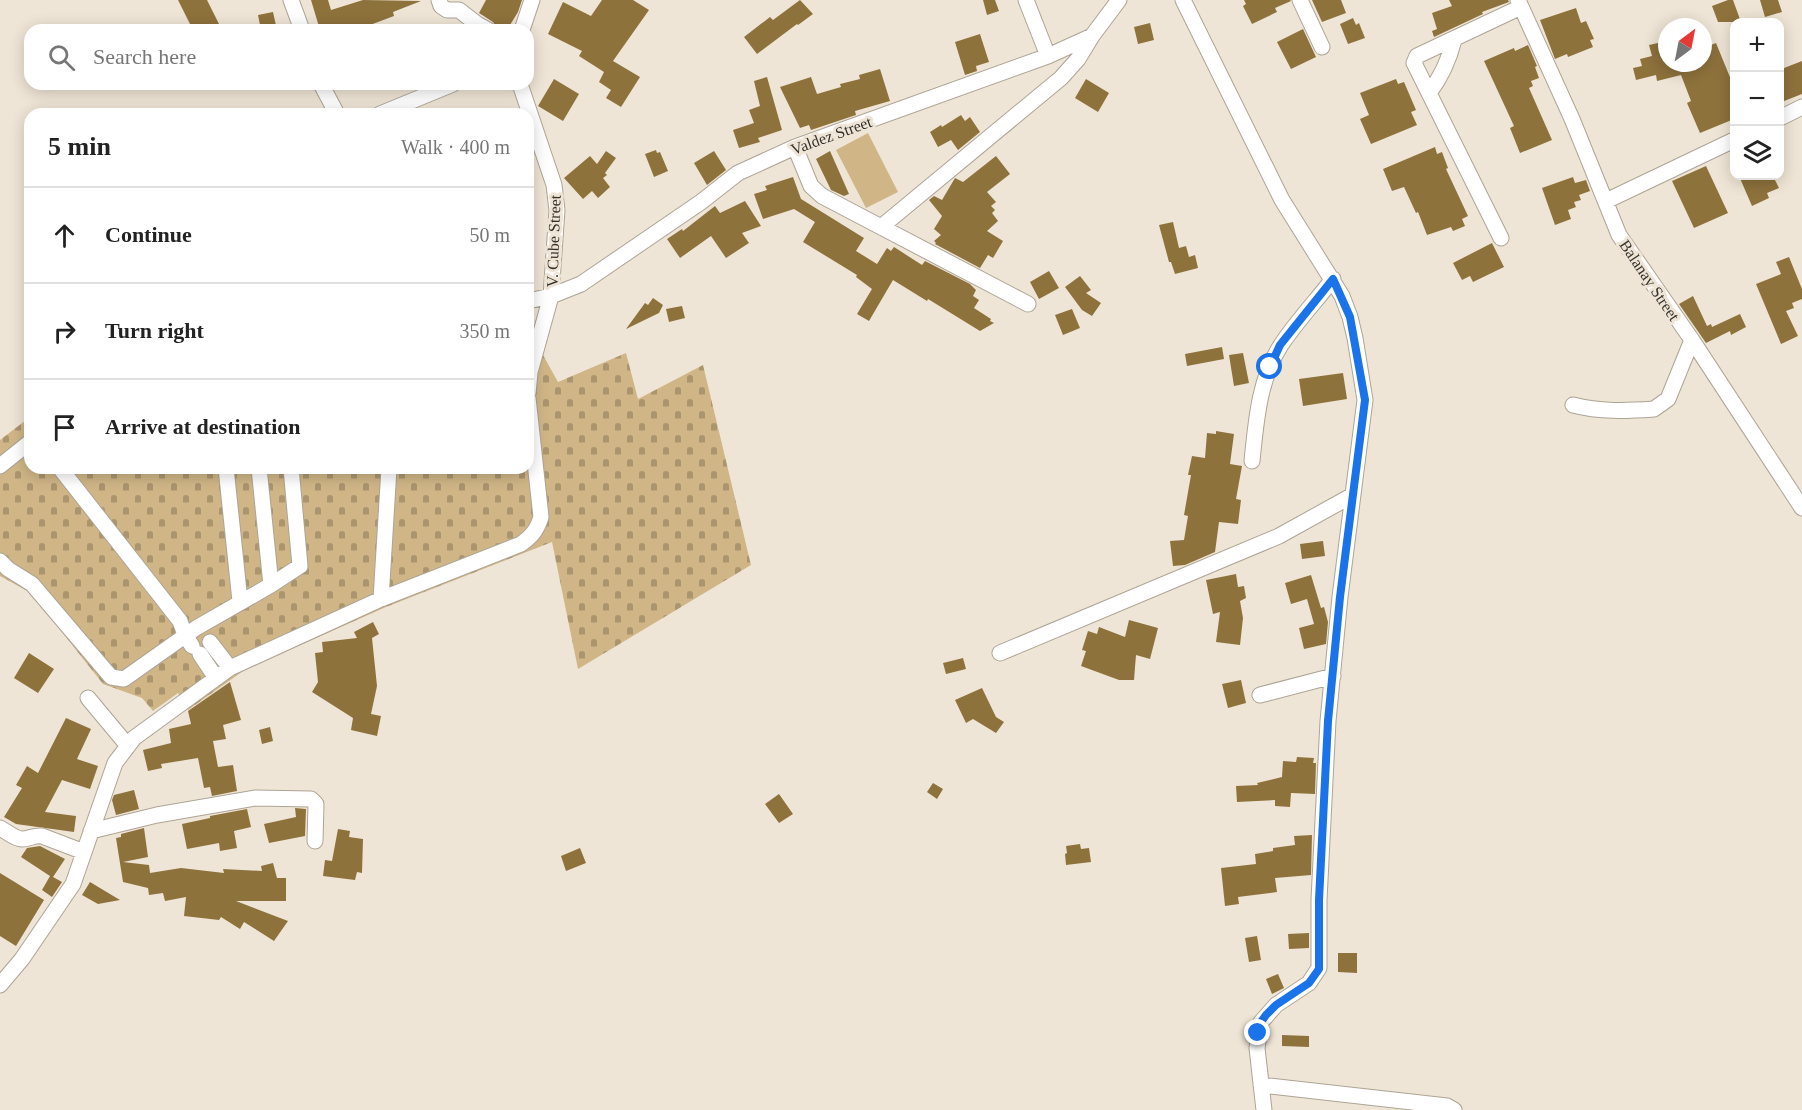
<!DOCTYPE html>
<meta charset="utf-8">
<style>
:root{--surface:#fff;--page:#f6f6f6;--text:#222;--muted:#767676;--line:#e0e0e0}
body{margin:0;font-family:Georgia,serif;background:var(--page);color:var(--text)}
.controls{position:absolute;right:18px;top:18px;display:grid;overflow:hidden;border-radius:12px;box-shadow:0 3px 15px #0003}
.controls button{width:54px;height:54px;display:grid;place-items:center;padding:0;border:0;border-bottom:2px solid var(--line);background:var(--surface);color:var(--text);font:30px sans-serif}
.compass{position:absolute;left:1658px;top:18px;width:54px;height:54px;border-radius:50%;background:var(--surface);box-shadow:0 3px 15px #0003;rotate:32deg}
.stop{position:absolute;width:18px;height:18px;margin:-14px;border:4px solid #1a73e8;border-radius:50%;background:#fff}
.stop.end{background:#1a73e8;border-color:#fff;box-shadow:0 2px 6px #0008}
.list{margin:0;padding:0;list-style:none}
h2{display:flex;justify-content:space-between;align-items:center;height:78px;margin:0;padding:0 24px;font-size:26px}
h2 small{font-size:20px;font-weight:400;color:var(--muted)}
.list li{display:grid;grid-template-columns:39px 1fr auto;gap:18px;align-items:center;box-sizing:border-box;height:96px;padding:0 24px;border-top:2px solid var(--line)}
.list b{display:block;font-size:22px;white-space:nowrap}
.list em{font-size:20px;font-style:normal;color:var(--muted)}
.icon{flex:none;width:33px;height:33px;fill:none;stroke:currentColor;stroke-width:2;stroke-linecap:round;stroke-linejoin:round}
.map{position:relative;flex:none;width:1802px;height:1110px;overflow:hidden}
.search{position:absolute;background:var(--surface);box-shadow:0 3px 15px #0003;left:24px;top:24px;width:510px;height:66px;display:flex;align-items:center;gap:15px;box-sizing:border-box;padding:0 21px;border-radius:18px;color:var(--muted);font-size:22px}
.panel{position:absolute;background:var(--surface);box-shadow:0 3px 15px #0003;left:24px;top:108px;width:510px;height:366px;border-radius:18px}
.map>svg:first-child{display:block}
.cemetery{fill:url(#cemetery-stones)}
.pitch{fill:#d0b687}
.building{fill:#8e723c}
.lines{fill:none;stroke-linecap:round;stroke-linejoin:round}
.minor-casing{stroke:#ada495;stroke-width:17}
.minor{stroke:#fff;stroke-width:15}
.route{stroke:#1a73e8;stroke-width:8}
.labels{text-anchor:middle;stroke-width:6;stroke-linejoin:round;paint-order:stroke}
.street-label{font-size:16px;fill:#35312b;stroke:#efe5d6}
</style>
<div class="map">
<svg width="1802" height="1110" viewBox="0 0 1802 1110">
<defs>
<pattern id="cemetery-stones" width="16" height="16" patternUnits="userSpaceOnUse" patternTransform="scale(1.5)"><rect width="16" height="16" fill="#d0b687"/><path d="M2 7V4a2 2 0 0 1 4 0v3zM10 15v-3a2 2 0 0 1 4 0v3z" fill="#aa956f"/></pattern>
</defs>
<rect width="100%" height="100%" fill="#efe5d6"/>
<path class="cemetery" d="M528 328 558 382 626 353 638 399 703 365 751 565 578 669 552 542 386 607 246 669 188 710 178 693 153 711 142 698 103 684 31 593 0 576V440L30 417V468H528Z"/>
<path class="pitch" d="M868 133 898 192 866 208 836 150Z"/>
<path class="building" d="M178 0H207L222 30H193Z
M311 0H328L331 10 363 0 421 1 393 12 394 16 370 25 372 30H320Z
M486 0H522L518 12 507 30H498L493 22 479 13Z
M602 0H633L649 10 613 61 640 77 621 107 606 98 611 90 599 82 604 72 579 56 582 51 548 34 563 2 591 16Z
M800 0 813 14 798 25 797 24 757 54 744 37 770 17 773 20Z
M983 0H995L999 11 987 15Z
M1244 0H1290L1291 1 1275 8 1277 12 1252 24 1243 6 1246 4Z
M1312 0H1341L1346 13 1322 22Z
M1449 0H1508L1509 2 1482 12 1483 14 1434 37 1432 31 1437 29 1432 13 1452 6Z
M1728 0H1733L1741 22H1718L1712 6Z
M1760 0H1778L1782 12 1765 17Z
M1576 8 1581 23 1586 21 1594 39 1590 40 1593 47 1568 57 1567 54 1555 59 1540 20Z
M273 12 277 30H261L258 15Z
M1353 18 1356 25 1359 23 1365 38 1348 44 1340 24Z
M1150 23 1154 40 1138 44 1134 27Z
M1303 29 1316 57 1291 69 1277 42Z
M980 34 989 62 976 66 977 71 965 75 955 42Z
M1667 41V63H1703V48L1716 43 1734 87V119L1700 133 1687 103 1691 101 1681 75 1657 81 1656 75 1636 80 1633 68 1642 66 1640 59 1652 56 1649 45Z
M1528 45 1537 66 1535 67 1539 78 1531 81 1533 86 1529 88 1552 140 1520 153 1510 128 1514 126 1484 61 1514 48 1515 51Z
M1802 61V94L1779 103V70Z
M880 69 890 101 855 111 856 115 811 130 809 125 800 128 780 87 811 77 817 94 841 87 840 84 860 79 859 75Z
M767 77 782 130 758 138 760 142 739 148 733 130 754 123 749 110 760 106 754 81Z
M554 79 579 94 563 121 538 106Z
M1086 79 1109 93 1098 112 1075 98Z
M1396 79 1398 84 1404 82 1416 110 1411 112 1417 125 1371 144 1360 119 1369 115 1360 93Z
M961 115 965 121 970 117 980 132 958 150 951 140 938 147 930 132 941 125 942 127Z
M1435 147 1437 154 1442 152 1448 168 1446 169 1468 216 1462 219 1465 226 1453 231 1451 227 1427 235 1418 212 1416 213 1404 187 1392 191 1383 169Z
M656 150 657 153 660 152 668 171 654 177 645 154Z
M606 151 616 158 605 173 607 175 603 178 610 187 598 198 592 191 583 199 564 178 590 156 597 164Z
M714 151 726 170 707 185 694 163Z
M830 151 849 194 844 196 831 190 816 159Z
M996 156 1010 174 987 192 996 202 991 206 995 210 992 213 998 221 987 231 1003 241 993 258 988 255 980 268 935 244 936 243 934 241 941 235 934 229 942 216 929 200 934 196 942 200 955 178 963 182Z
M1706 166 1728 213 1694 228 1672 181Z
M1739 176H1773L1779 188 1767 193 1769 198 1752 206Z
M793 177 801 199 864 238 856 251 877 264 887 248 891 251 894 247 922 265 925 261 970 284 976 290 973 296 979 300 974 308 991 319 990 321 994 323 980 331 928 299 927 301 893 280 869 321 857 314 872 289 856 277 857 275 803 242 815 222 794 209 763 219 754 194 767 190 765 186Z
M1573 177 1575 183 1586 180 1590 191 1579 195 1581 200 1574 202 1576 207 1568 210 1571 219 1555 225 1542 188Z
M745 201 761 226 742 233 749 243 726 258 711 236 680 258 667 239 682 229 683 231 715 206 720 213Z
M1173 222 1179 248 1186 246 1189 257 1195 255 1198 268 1175 274 1171 262H1169L1159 225Z
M1492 243 1504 267 1473 282 1470 276 1462 280 1453 263Z
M1789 257 1802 289V299L1792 303 1794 308 1786 311 1798 336 1781 344 1756 284 1781 274 1776 262Z
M1049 271 1059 288 1039 299 1030 282Z
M1080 276 1091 290 1086 293 1101 303 1092 316 1082 310 1065 287Z
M1693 296 1707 326 1711 324 1712 327 1740 314 1746 327 1731 335 1730 331 1706 343 1679 304Z
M653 298 663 305 659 313 626 329 645 303 648 305Z
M682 306 685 318 669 322 666 309Z
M1072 309 1080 328 1063 335 1055 315Z
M1222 347 1224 359 1187 366 1185 354Z
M1243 353 1249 383 1234 386 1229 355Z
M1343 373 1347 399 1303 406 1299 379Z
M1216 431 1234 434 1230 464 1242 466 1236 499 1241 500 1238 524 1219 522 1215 552 1185 565 1173 566 1170 541 1184 540 1188 516 1184 515 1191 475H1188L1192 456 1205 458 1207 433 1216 434Z
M1323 541 1325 556 1302 559 1300 544Z
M1236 574 1238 587 1244 586 1246 598 1240 601 1243 618 1240 645 1216 642 1220 612 1213 614 1206 580Z
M1311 575 1321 608 1324 607 1328 622 1326 644 1304 649 1299 628 1314 624 1307 599 1291 604 1285 583Z
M1129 620 1158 628 1150 659 1136 655 1134 680H1119L1081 666 1086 651 1082 650 1088 631 1097 634 1099 627 1125 637Z
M373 622 379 634 372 638 377 686 371 714 381 716 377 736 351 730 353 718 312 692 318 682 315 653 323 652 322 642 357 638 354 632Z
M29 653 54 669 38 693 14 678Z
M963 658 966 669 946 674 943 663Z
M1241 680 1246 703 1228 708 1222 684Z
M230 682 241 720 223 725 226 739 213 741 218 767 233 765 237 791 212 796 210 787 204 788 198 758 161 764 162 768 148 771 143 750 171 743 169 729 191 724 188 711Z
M982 688 996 717 1004 722 996 733 973 719 966 723 955 700Z
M66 718 91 729 77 759 98 766 90 789 62 780 45 812 76 816 74 832 16 824 4 817 22 788 16 785 27 766 38 773Z
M270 727 273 741 262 744 259 730Z
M1297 757 1314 758 1313 763H1316L1315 794 1291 793 1290 807 1275 806V800L1237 802 1236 786 1258 785 1257 783 1282 777 1283 761 1296 762Z
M933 783 943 789 937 799 927 792Z
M134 790 139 809 116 815 112 800 114 795Z
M779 794 793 814 779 823 765 804Z
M295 808 306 809 305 836 269 843 264 824 296 817Z
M247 809 251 827 234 831 237 848 220 851 219 843 187 849 182 824 210 818V816Z
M144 828 148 857 123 862 149 865 150 873 181 868 224 873 223 869 262 871 261 866 273 863 277 878H286V901H236L288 921 274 941 244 922 240 929 221 917 219 920 184 916 186 897 165 901 163 893 149 895 148 888 123 882 116 838 121 837V834Z
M338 829 350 831 349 837 363 839 362 873 357 872 355 880 323 876 325 860 332 861Z
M1312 835 1311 875 1275 878 1277 892 1238 897 1239 904 1225 906 1221 868 1256 864 1255 854 1273 851V848L1295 845 1294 836Z
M1080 844 1081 849 1089 848 1091 862 1066 865 1065 854 1067 853 1066 846Z
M40 846 65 859 53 877 62 882 52 897 42 890 50 876 21 857 27 848Z
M580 848 586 863 566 871 561 856Z
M0 873 44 900 16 946 0 936Z
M90 882 120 900 98 904 82 895Z
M1309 933V948L1289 949 1288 934Z
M1257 936 1261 960 1249 962 1245 938Z
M1338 953H1357V973L1338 972Z
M1278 974 1284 988 1272 994 1266 979Z
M1282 1035 1309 1036V1047L1282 1046Z"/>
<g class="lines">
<g class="minor-casing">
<path id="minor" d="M291 0 302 30
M439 0 441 6 447 10H459L477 24 488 30
M1026 0 1048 56
M1183 0 1282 200 1342 296 1350 317 1355 338 1365 400 1340 597 1328 721 1319 900V968L1309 983 1276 1005 1261 1022 1257 1048 1264 1110
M1300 0 1322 47
M1518 0 1572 119 1619 235 1692 340 1802 508
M522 30 532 0
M321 84 337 114
M520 84 554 185 557 210 551 296 530 372 528 393
M1429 93C1442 76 1449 60 1454 40
M380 114 453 84
M1780 118 1802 107
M795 147 811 186 822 196 1028 304
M1606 201 1734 140
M881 227 1061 78 1078 59 1092 36
M1501 238 1414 63 1417 56 1521 7
M528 301 551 296 581 284 701 202 738 173 795 147 1048 56 1092 36 1119 0
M1573 405C1600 412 1626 411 1654 409L1668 399 1692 340
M1252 461C1256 422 1259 379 1281 345 1296 322 1316 301 1333 279
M0 466 30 442
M60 468 180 621 185 635 192 646
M226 468 240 601
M259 468 271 585
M0 561 8 569 32 584 111 677 124 679 196 628 271 585 300 566 291 468
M381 599 389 468
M210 642 230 668
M1000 653 1279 536 1353 495
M200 654 216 678
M1260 695 1333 676
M88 698 128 746
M0 828C6 831 15 839 22 839 29 839 34 835 42 836L84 852
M91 831 157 815 256 798 311 799 316 804 315 841
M0 985 22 959 73 884 115 763 134 738 230 668 381 599 521 544C532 536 537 530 541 517L528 398
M1261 1085 1447 1106 1454 1110"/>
</g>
<use href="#minor" class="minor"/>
</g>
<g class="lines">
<path class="route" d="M1258 1033 1261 1022 1266 1015 1276 1005 1309 983 1319 969V900L1328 721 1340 597 1365 400 1350 317 1333 279 1280 345 1270 367"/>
</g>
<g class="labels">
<g class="street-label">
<text transform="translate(831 135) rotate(-20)" y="6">Valdez Street</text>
<text transform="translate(553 241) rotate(-88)" y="6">V. Cube Street</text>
<text transform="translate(1650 280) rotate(56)" y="6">Balanay Street</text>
</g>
</g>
</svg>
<div class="controls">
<button>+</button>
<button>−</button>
<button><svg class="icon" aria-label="layers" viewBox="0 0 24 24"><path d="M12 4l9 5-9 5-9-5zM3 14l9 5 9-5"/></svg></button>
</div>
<svg class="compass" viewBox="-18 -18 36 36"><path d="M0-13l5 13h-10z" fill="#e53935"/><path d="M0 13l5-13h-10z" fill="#767676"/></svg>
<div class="stop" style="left:1270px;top:367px"></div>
<div class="stop end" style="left:1258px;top:1033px"></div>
<div class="search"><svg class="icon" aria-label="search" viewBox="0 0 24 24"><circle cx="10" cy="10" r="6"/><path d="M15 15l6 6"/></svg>Search here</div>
<section class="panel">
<h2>5 min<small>Walk · 400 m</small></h2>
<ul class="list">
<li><svg class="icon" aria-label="ahead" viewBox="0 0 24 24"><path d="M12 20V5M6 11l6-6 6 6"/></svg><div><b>Continue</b></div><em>50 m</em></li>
<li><svg class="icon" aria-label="right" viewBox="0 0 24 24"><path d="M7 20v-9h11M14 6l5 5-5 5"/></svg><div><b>Turn right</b></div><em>350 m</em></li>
<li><svg class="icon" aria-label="arrive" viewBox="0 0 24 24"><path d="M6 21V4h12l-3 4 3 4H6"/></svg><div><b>Arrive at destination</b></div></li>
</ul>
</section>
</div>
